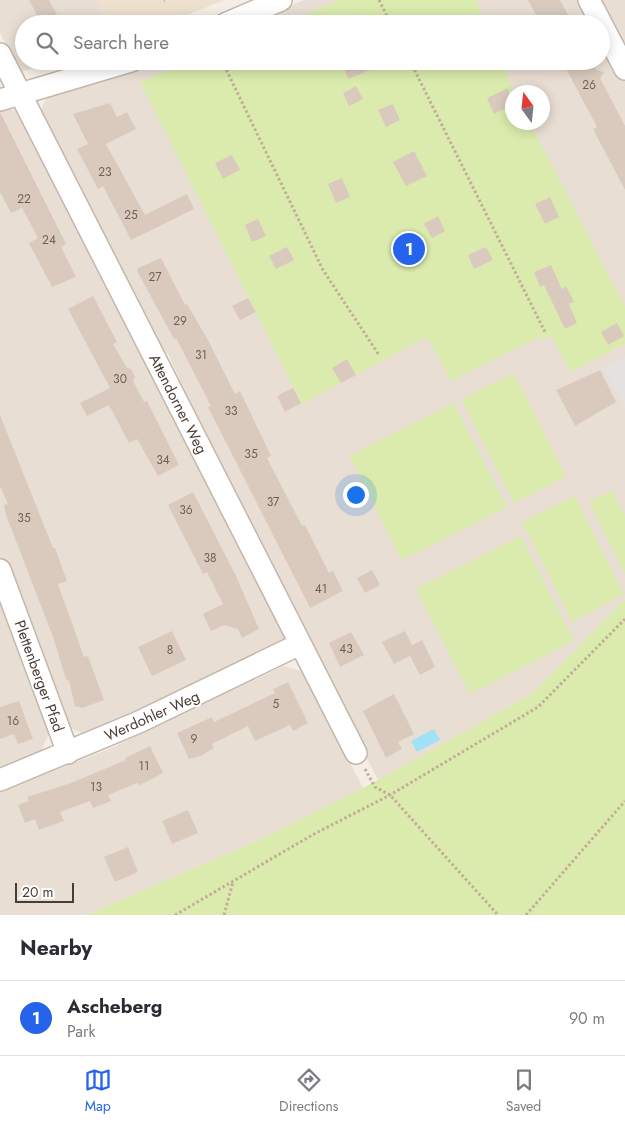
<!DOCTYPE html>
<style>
:root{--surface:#fff;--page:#f2f2f3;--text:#2b2b33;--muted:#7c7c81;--line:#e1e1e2;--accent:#2563eb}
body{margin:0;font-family:Jost,sans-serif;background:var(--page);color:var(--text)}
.compass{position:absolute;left:505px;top:85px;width:45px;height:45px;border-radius:50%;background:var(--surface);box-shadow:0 2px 12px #0003;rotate:345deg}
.scale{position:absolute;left:15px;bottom:12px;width:59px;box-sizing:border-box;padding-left:5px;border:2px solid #483d35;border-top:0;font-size:14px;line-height:18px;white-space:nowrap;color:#483d35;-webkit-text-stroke:4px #fff;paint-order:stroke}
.you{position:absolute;left:355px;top:494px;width:18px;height:18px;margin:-12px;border:4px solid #fff;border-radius:50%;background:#1a73e8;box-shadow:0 0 0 8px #1a73e833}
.badge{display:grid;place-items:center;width:32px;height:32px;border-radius:50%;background:var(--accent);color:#fff;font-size:16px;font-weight:700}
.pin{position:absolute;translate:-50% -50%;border:2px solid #fff;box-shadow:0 1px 5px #0006}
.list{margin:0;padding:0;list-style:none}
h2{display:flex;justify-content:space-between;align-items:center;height:65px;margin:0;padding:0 20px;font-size:21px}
h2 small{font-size:16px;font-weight:400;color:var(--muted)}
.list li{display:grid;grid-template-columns:32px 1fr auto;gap:15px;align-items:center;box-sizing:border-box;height:75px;padding:0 20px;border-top:1px solid var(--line)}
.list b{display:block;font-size:19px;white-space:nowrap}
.list p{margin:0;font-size:16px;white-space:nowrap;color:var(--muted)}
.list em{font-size:16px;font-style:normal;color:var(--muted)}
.icon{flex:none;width:28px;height:28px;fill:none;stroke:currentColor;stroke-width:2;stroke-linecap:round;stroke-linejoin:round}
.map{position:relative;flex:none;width:625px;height:915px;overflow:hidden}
.search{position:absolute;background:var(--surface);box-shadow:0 2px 12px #0003;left:15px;right:15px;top:15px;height:55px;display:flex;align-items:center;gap:12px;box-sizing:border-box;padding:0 18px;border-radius:28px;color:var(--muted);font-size:19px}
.sheet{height:140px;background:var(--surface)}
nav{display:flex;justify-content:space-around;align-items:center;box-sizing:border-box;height:70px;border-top:1px solid var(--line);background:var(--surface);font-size:14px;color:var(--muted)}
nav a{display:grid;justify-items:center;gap:2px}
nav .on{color:var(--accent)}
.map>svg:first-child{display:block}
.residential{fill:#e9ded4;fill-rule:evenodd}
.education{fill:#eee0cf}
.green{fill:#daebad}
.parking{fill:#e5e1df}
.water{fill:#9fe1f5}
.building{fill:#dacabe}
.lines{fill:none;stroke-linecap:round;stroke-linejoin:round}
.minor-casing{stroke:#c3b6ab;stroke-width:24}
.path{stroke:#c3ad99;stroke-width:3;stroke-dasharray:2.5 2.5;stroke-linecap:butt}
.minor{stroke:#fff;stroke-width:21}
.labels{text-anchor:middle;stroke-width:4;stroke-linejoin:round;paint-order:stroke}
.number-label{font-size:12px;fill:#6c6057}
.street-label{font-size:15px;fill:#483d35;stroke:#fff}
</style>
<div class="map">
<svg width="625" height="915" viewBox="0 0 625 915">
<rect width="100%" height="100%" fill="#f4eee6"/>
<path class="residential" d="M0 0H97L109 24H24V61H56L20 72 0 33Z
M304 0H585L597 24H247Z
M600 0H625V48Z
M601 32 625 78V599L533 693 378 780 185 404V391L168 354 152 341 41 116 43 104 51 94 152 61H601ZM512 92H542V122H512Z
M5 108 19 112 285 636 284 641 273 650 84 734 66 726 0 557V109Z
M0 598 50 732 41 751 0 767Z
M284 666 304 672 363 788 268 836 87 915H0V792L109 749Z"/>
<path class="education" d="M97 0H224L165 24H109Z"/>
<path class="green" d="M340 0H476L486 24H282Z
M190 61H502L514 92H512V122L530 123 625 307V344L570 372 551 336 542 340 539 337 451 381 427 337 302 404 140 82Z
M514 373 566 477 514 503 461 399Z
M454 403 507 507 402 560 349 456Z
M612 490 625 516V574L589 502Z
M575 496 624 594 572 622 522 522Z
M521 536 574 641 470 694 416 589Z
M625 599V915H87L268 836 378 780 533 693Z"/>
<path class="parking" d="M625 357V410L603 368Z"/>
<path class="water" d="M434 729 440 740 417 752 411 741Z"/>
<path class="building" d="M29 0H49L62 24H42Z
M528 0H560L573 24H541Z
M342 61H390V62L348 79Z
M562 61H592L596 70 604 72 600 78 625 126V190L593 129 597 127Z
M356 86 363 99 349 106 343 93Z
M508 88 512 105 494 114 487 98Z
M110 103 117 117 127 112 136 129 106 144 145 215 187 194 194 209 131 240 103 186 98 189 77 149 88 144 73 114Z
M393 104 400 120 386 127 378 110Z
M0 112 66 244 61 247 76 277 52 287 29 243 38 238 22 208 11 213 0 192Z
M414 151 427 176 406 186 393 162Z
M232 155 240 170 223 179 215 163Z
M342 178 350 197 336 203 328 184Z
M550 197 559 217 545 224 535 204Z
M438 216 445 231 432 238 424 224Z
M258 219 266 236 252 242 245 225Z
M287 247 294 260 276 269 269 256Z
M486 247 493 260 474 269 468 255Z
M161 258 185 305 187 304 208 340 235 394 240 391 271 456 267 458 302 526 305 525 329 573 333 571 343 591 310 608 208 407 211 406 176 338 174 339 137 271 138 268Z
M551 265 562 289 566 286 574 302 569 304 577 323 565 329 544 285 540 287 534 272Z
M93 296 117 342 113 344 127 368 131 369 135 377 133 381 144 402 147 401 179 465 158 476 137 439 129 443 109 405 87 416 80 403 110 388 68 309Z
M248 298 256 312 240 320 232 306Z
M617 323 624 336 608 345 601 332Z
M347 359 356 375 341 383 332 368Z
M600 370 616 402 575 426 556 390Z
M293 388 301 403 285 412 277 396Z
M0 415 53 548H55L67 581 58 584 84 657 88 656 104 700 82 708 75 706 69 681 66 679 53 637 6 515 4 505 8 504 0 486Z
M193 492 236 576 259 629 242 638 238 629 224 625 211 631 203 614 223 604 207 572 203 574 168 505Z
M372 570 380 585 365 593 357 578Z
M172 631 186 660 152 676 138 647Z
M405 631 412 645 422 640 435 667 420 675 410 656 394 664 382 642Z
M351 632 364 655 340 667 329 643Z
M288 682 308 723 293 731 290 725 255 741 248 726 212 744 214 748 201 756 189 759 177 733 212 717 214 722 275 693 273 689Z
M394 694 414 734 398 742 402 749 386 758 363 711Z
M19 701 33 739 18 744 14 734 0 739V707Z
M150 746 163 773 140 785 137 783 108 795 111 801 93 808 90 801 60 812 64 821 39 830 35 819 25 823 18 805 29 801 27 797 71 783 126 760 125 758Z
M188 810 198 833 172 844 162 821Z
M128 847 138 872 115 882 104 857Z"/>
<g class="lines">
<g class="minor-casing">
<path id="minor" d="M589 0 625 69
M225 24 281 0
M0 54 356 753
M0 100 131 61
M0 570 68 753
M0 780 139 722 300 644"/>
</g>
<path class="path" d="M164 0H165
M379 0 391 24
M222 61 323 270 379 355
M410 61 545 332
M365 769 375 787 390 795 498 915
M175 915 314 834 390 795 538 707 625 619
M224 915 233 882
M526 915 625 801"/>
<use href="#minor" class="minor"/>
</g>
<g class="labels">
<g class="number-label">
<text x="589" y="89">26</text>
<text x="105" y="176">23</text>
<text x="24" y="203">22</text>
<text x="131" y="219">25</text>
<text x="49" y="244">24</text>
<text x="155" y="281">27</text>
<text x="180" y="325">29</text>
<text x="201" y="359">31</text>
<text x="120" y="383">30</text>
<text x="231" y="415">33</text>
<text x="251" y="458">35</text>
<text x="163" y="464">34</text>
<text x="273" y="506">37</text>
<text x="186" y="514">36</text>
<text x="24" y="522">35</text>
<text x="210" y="562">38</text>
<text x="321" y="593">41</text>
<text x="346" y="653">43</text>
<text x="170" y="654">8</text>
<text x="276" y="708">5</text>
<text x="13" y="725">16</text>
<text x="194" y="743">9</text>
<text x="144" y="770">11</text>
<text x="96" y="791">13</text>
</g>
<g class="street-label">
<text transform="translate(178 404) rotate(63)" y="5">Attendorner Weg</text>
<text transform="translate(39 676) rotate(70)" y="5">Plettenberger Pfad</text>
<text transform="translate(152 716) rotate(-24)" y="5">Werdohler Weg</text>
</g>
</g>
</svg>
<svg class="compass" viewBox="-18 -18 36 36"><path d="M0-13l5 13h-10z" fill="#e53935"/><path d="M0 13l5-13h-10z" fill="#7c7c81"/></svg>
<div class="scale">20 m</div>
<div class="you"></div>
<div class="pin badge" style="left:409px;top:249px">1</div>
<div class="search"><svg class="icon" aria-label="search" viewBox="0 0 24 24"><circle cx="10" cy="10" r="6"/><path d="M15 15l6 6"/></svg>Search here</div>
</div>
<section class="sheet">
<h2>Nearby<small></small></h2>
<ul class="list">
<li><span class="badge">1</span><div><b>Ascheberg</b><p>Park</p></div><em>90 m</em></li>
</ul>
</section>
<nav>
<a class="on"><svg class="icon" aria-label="map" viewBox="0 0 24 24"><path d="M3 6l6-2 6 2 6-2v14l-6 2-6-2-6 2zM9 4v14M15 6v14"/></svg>Map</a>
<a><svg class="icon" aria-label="directions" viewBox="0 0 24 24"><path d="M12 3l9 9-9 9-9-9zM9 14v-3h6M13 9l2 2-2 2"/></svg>Directions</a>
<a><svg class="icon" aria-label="saved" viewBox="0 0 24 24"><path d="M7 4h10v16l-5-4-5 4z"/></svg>Saved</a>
</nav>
